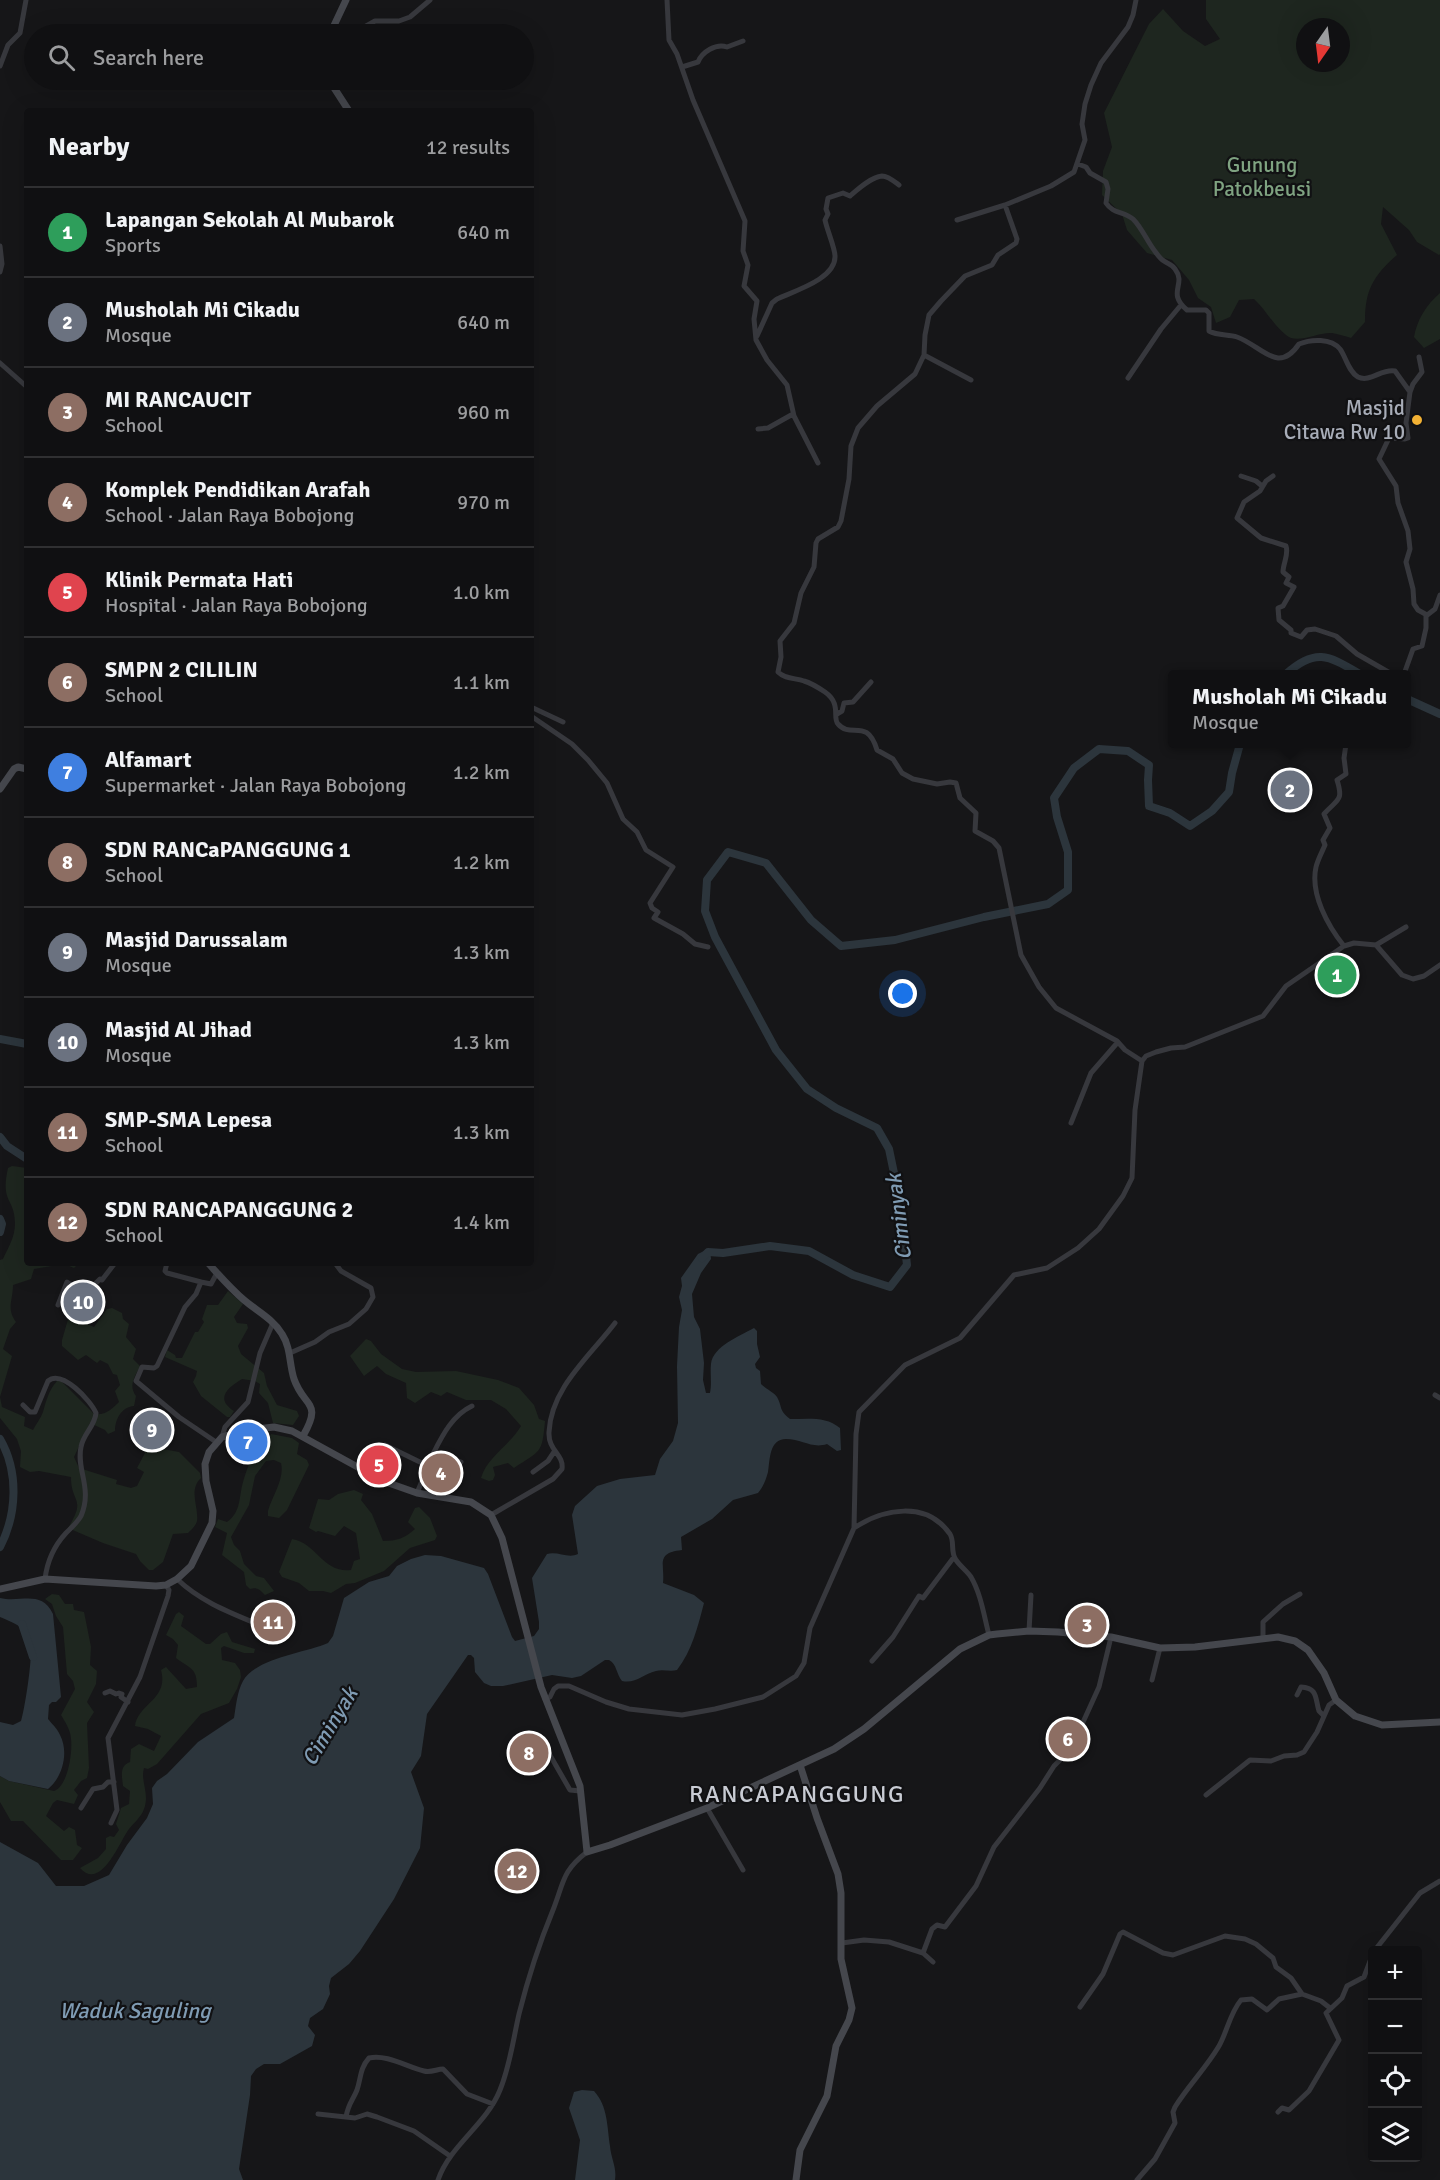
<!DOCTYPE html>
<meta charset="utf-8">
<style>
:root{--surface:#101012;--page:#19191b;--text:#f1f3f6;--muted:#9c9d9f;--line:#303032;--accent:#f2b134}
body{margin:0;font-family:Signika,sans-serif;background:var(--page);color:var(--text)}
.controls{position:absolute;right:18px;bottom:18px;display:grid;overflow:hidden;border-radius:6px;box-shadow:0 6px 24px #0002}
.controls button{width:54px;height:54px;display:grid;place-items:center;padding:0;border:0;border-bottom:2px solid var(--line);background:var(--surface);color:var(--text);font:30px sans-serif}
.compass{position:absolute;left:1296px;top:18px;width:54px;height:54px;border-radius:50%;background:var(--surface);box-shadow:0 6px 24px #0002;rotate:194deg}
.you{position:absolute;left:903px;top:994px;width:21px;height:21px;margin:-15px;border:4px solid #fff;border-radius:50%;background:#1a73e8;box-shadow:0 0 0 9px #1a73e833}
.badge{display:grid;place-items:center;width:39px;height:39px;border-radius:50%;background:var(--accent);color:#fff;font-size:20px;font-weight:700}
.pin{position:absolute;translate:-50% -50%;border:3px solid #fff;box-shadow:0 2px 6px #0006}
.popup{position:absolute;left:1168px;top:670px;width:243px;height:78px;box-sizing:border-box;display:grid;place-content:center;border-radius:6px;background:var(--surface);filter:drop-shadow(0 2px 4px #0005);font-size:20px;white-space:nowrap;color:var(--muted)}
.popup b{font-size:22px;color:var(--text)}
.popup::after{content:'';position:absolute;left:50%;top:100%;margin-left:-12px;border:12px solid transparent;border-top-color:var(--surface)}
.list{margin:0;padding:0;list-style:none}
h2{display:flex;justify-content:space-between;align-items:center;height:78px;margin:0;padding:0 24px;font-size:26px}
h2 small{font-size:20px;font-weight:400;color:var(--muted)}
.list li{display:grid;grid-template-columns:39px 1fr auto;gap:18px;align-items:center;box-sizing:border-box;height:90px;padding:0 24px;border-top:2px solid var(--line)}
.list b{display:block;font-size:22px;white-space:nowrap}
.list p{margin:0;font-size:20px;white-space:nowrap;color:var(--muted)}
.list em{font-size:20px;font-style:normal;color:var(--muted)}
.icon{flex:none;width:33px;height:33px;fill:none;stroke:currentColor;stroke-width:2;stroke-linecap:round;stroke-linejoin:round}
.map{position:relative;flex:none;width:1440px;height:2180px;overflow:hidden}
.search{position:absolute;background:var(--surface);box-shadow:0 6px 24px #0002;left:24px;top:24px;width:510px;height:66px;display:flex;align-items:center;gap:15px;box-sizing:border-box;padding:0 21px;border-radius:33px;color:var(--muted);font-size:22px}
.panel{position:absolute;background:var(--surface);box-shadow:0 6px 24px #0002;left:24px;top:108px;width:510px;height:1158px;border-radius:6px}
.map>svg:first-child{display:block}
.green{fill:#1e261f;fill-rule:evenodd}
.water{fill:#2c353c}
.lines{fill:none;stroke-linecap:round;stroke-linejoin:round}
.river{stroke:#2c353c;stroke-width:8}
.street{stroke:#37383d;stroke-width:5}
.secondary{stroke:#45474d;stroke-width:7}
.poi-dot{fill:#f2b134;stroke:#111113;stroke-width:2}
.labels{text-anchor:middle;stroke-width:4.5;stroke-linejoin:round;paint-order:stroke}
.park-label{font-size:21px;fill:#7fa381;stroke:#111113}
.poi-label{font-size:21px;fill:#a8adb8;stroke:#111113;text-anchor:end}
.water-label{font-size:22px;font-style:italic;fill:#7f9bb3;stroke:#111113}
.quarter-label{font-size:24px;letter-spacing:1.5px;fill:#c9ccd4;stroke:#111113}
</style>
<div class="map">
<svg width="1440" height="2180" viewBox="0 0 1440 2180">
<rect width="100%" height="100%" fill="#161618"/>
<path class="green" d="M1206 0H1440V254L1439 255 1417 242 1409 230 1383 207 1381 224 1397 255C1373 276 1365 290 1365 322L1351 338C1345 336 1338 334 1332 333 1317 332 1297 345 1286 335 1273 325 1266 310 1254 299L1239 300 1230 317 1216 323 1211 307 1198 298 1189 280 1172 260 1147 253 1127 230 1122 214 1102 195 1103 171 1112 147 1104 113 1149 24 1163 9 1183 31 1205 46 1220 39 1206 19ZM1305 27H1341V63H1305Z
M1440 293V339L1424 348 1414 337C1417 320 1426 305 1440 293Z
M1336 955 1357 980 1339 995 1317 970Z
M12 1166 27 1168V1263H79L74 1268 64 1264 34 1269 31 1279 13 1285C13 1301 6 1308 16 1322L10 1329 3 1349 12 1356 0 1397 2 1407 25 1417 24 1426 33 1430C36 1424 41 1418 43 1412 46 1401 49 1390 57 1381H61L94 1414C105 1416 112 1409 119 1402L115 1391 120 1385 117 1375 113 1374 108 1364 100 1360 97 1363 86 1355 78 1360 62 1346V1340L69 1316 94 1327 107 1309 112 1308 122 1313 123 1319 129 1324 126 1337 136 1349 133 1359 140 1366C135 1377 128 1385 136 1396L134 1406C121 1407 115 1420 115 1431L108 1434 105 1430 90 1423 74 1457 79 1468 117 1480 116 1484 131 1488 137 1486 144 1472 137 1468 145 1453 140 1441 143 1439 163 1449 179 1452 200 1473 201 1478C188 1490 199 1507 197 1521 196 1526 191 1530 188 1533L173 1534 163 1562 153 1570H149L140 1561 136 1554 103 1543 68 1528C87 1497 71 1504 71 1477L39 1471 30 1472 20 1467 21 1451 17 1439 0 1418V1260L3 1259C8 1248 15 1237 15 1224 15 1197 0 1204 8 1168Z
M228 1291 243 1304 234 1317 237 1323 247 1324 248 1328 238 1346 241 1354 264 1373 267 1386 277 1405 297 1411 299 1416 293 1425 273 1423 268 1403 259 1393 260 1384 255 1381 242 1379C227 1388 215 1399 234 1411L230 1417H227L201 1396 193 1382 196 1376 197 1371 165 1357 167 1350 175 1355 176 1358H182L195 1332H198L204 1322 202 1319 207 1305H218Z
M366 1339 371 1341 381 1354 402 1369 416 1372 456 1371 498 1380 519 1388 534 1405 539 1419 545 1421C542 1454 541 1450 514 1468L508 1463 493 1467 495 1475 493 1480 489 1481 481 1478C487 1457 510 1445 521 1426L506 1409 491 1400H466L447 1392 441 1396 431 1392 415 1403 407 1398 406 1383 386 1374 377 1366 364 1376 350 1356Z
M271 1434 292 1438 299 1443 297 1454 307 1460 309 1465 287 1510 279 1518 268 1516V1511C272 1496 285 1479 281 1463L274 1460 266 1461 255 1476 249 1505 231 1537 234 1545 240 1551 244 1564 256 1576 264 1578 274 1591 265 1595C260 1590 257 1587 250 1589L246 1585 244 1572 222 1555 227 1533 215 1527 218 1519 227 1522C240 1513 239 1500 242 1486 244 1477 248 1467 251 1458H259Z
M354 1490 363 1494 361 1500 372 1514 383 1541C397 1541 405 1538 415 1529L408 1522 415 1508 419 1507 430 1518 437 1536 435 1540 410 1548 384 1571 355 1583 346 1584 331 1593 323 1591H309L299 1583 282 1577 279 1572 292 1539C317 1543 322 1573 351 1570L354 1561 360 1559 356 1533 344 1526 335 1536 318 1531 316 1532 309 1528 318 1499 329 1500 338 1494Z
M52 1594 59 1595 65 1604H73L74 1610 84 1612 91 1647 90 1665 97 1671 96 1684 87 1702 94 1712 87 1723 89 1768 87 1778 81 1781 74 1790 78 1795 74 1804 57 1800 53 1803 46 1816 64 1831 69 1827 75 1830 77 1845 82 1848 73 1860H61L23 1821H11L0 1802V1776L9 1781 54 1791C69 1786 74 1746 70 1733 68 1726 64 1720 61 1715L75 1689 73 1681 67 1674 63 1627 56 1616 52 1604 45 1599Z
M179 1612 184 1616 181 1626 206 1644H210L221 1634 227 1632 232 1642 255 1649 254 1653H244L224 1646 221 1648 222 1660 235 1663 240 1670 241 1677 237 1689 229 1703 201 1714 157 1764 148 1769 144 1768C140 1781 150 1793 144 1809 141 1818 132 1824 127 1832 119 1844 100 1891 80 1868L98 1858 106 1849V1838L110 1836 114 1837 119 1830 116 1824 121 1808 129 1804 130 1791 123 1786C122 1776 119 1766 130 1762L131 1749 139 1744 154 1751 161 1736 148 1729 135 1726C138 1703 169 1700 161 1670L166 1667 186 1689 197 1687C197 1667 190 1669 176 1658L178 1645 173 1639 166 1635 176 1614Z"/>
<path class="water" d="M706 1250H710L711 1259 701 1273 692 1294 694 1317 700 1329 704 1363 703 1380 706 1393H710C712 1383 710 1374 711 1364 713 1346 740 1336 754 1328L757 1331V1344L760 1357 755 1364 756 1368 760 1371 761 1384C765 1388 776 1394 777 1397 783 1408 778 1409 790 1419 808 1419 826 1416 840 1428L841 1450 837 1451 827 1444C812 1449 802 1439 786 1439 769 1439 770 1460 768 1472 766 1480 763 1487 758 1493L733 1500 712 1519 681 1537 682 1550C655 1553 665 1564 663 1583L694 1595 704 1603C698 1626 692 1651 677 1670 670 1672 663 1669 656 1671 643 1674 636 1684 622 1681 616 1674 617 1664 609 1660H605L581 1676 572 1678 552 1675 503 1686H491L484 1683 475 1672 474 1658 471 1655H468L427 1714 421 1756 411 1772 424 1808 420 1848 394 1899 360 1951 349 1964 331 1978 329 1986 330 1994 323 2009 310 2018 308 2026 315 2035 312 2046 280 2064H264L256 2069 251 2076 250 2095 239 2169 243 2180H0V1842L38 1863 56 1886H84L109 1875 127 1845 147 1818 153 1804 152 1788 157 1781 167 1774 198 1742 234 1718C236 1706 237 1692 243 1681 256 1658 305 1653 328 1643L333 1636 344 1598 369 1582 389 1576 397 1566 411 1559 425 1555 441 1556 484 1568 488 1574 512 1637 515 1641 534 1636 539 1629V1622L532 1578 547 1554C558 1551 568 1559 578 1554L572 1515 575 1506 597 1486 620 1479 655 1475 660 1459 673 1441 678 1423 677 1366 679 1327 682 1310 679 1297 682 1286 681 1278 698 1254Z
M0 1598C21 1603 41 1589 53 1614L61 1697 56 1702H52L49 1705 48 1719C52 1724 57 1728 60 1735 69 1752 63 1777 48 1789L9 1781 0 1776V1722L13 1725 21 1721C25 1708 34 1651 30 1639 25 1626 11 1622 0 1617Z
M582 2090 594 2091C608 2106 607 2127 610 2146 611 2159 617 2167 615 2180H575L580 2140 569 2108 574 2092Z"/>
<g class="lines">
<path class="river" d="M1286 674C1316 647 1329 656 1360 674
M1407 699 1440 714
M0 1039 27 1044
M0 1137 7 1146 27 1159
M0 1219 2 1224 0 1232
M702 1258 708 1252 723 1253 770 1246 809 1251 853 1275 890 1287 907 1265 900 1202 889 1149 877 1128 836 1108 807 1089 776 1050 715 937 705 911 707 880 728 852 766 863 811 920 841 946 895 940 984 917 1048 904 1068 890V852L1057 817 1054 798 1074 768 1099 749 1128 751 1149 765 1148 780 1149 806 1170 813 1190 826 1212 811 1229 792 1232 773 1240 744
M0 1439C19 1472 17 1514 0 1547
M22 1624 33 1657"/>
<path class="street" d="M667 0 669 40 677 54 693 100 745 221 743 251 748 265 744 286 757 301 754 319 756 340 767 360 787 385 794 416 818 463
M352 34 375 21H399L410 17 430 0
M0 66 8 45 20 33 26 0
M682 67 698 62C702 52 716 43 727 47L743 41
M1078 164 1086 167 1090 173 1106 182 1108 189 1106 203C1113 214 1124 211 1133 219 1142 228 1147 241 1154 250 1157 254 1160 259 1164 261 1168 264 1172 264 1175 269 1187 285 1166 292 1187 310H1206L1209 313V331C1218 336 1228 334 1237 337 1262 346 1278 375 1299 344 1311 339 1331 338 1340 349 1346 357 1348 371 1358 377 1370 383 1382 368 1395 371L1410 392
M1005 205 1017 239 1016 243 998 255 992 265 965 276 941 301 929 315 925 335 924 355 915 374 877 406 858 428 851 446 849 479 841 521 838 527 818 539 816 543 814 567 801 593 794 623 780 641 781 657 778 672C785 679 795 678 804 681 811 683 819 688 825 692 842 704 832 718 838 724 851 739 867 717 877 750L893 759 902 773 913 779 937 784 950 782 956 783 960 798 976 813 975 831 993 841 999 848 1021 955 1039 987 1056 1008 1117 1041 1125 1050 1142 1061
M957 220 1005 205 1051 186 1074 172 1085 140 1082 124 1085 104 1091 85 1101 63 1128 27 1133 15 1136 0
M0 246 2 264 0 272
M757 336 772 303 777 299C794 291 836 279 835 256 835 248 827 230 825 220L828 214 826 209 828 198 843 193 850 196C858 189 871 177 882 176 888 176 895 182 899 185
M924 355 971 380
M1419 357 1422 372 1413 384 1410 392 1406 423 1408 438 1405 439 1389 438 1379 459 1396 486 1398 503 1408 531 1410 549 1406 562 1413 589 1414 604 1418 610 1427 615
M0 363 27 387
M1128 378 1161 329 1181 305
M758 429 768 428 793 414
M1241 476 1256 481 1262 486
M1273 476 1266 481 1260 491 1244 502 1237 518 1261 538 1286 546C1289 555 1283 563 1283 572L1289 577 1286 583 1294 587 1283 606 1278 608 1279 620 1291 630V633L1301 637 1307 630 1315 629 1336 636 1357 654 1390 673
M1404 674 1413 649 1422 646 1426 628V616L1435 609 1440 595
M531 707 563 722
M837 714 842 711 844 703 853 702 871 682
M531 716 572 744 588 760 607 783 623 819 637 832 646 850 673 867 650 903 652 908 658 912 654 918 683 934 695 944 708 947
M1376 945 1406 927
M1344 946C1328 926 1310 894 1316 867 1318 859 1322 852 1325 845L1323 840 1330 828 1324 814C1337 799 1344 802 1337 780L1346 774 1344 758 1346 744
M1071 1123 1091 1073 1118 1042
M167 1263 165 1271 167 1273 201 1282
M58 1305 67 1282 85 1294 100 1279 102 1280 115 1263
M290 1353 315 1342 329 1332 349 1324 366 1309 373 1297 371 1288 341 1271 335 1263
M1435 1395 1440 1398
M23 1405 30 1412H35L48 1381C62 1369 91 1401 96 1413 95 1426 83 1434 81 1447 76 1470 93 1488 81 1516 77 1523 71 1528 66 1533 54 1546 47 1562 45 1579
M222 1437 225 1427 248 1402 260 1353 273 1323
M216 1442 179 1417 136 1381 142 1367 154 1368 157 1366 185 1307 196 1294 201 1282 211 1284 217 1273
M385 1445 428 1466
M434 1452C443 1434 453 1415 472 1406
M533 1472 548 1461 554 1452
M417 1493 434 1452 461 1462
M491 1515 553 1479 562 1469C564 1454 548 1451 549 1432 551 1388 590 1356 615 1323
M854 1528C883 1509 926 1500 950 1534 955 1542 950 1552 956 1560 960 1566 967 1571 971 1577 981 1594 984 1616 989 1635
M177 1579C201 1602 231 1613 260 1625V1628
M1029 1631 1031 1595
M1263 1638V1622L1283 1604 1300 1594
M872 1661 893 1637 919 1596 923 1598 954 1557
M1152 1680 1160 1648
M105 1693 110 1691 116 1694 119 1693 122 1694 121 1697 128 1702
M1297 1695 1301 1687C1318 1688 1315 1698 1319 1711L1323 1715
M545 1699 550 1697 554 1689 558 1686H569L606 1702 629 1709 682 1715 715 1709 763 1697 796 1676 804 1663 810 1628 854 1528 856 1434 859 1412 905 1365 960 1338 1014 1275 1047 1268 1078 1248 1099 1229 1123 1196 1132 1178 1135 1110 1142 1061 1146 1056 1156 1052 1171 1048 1185 1047 1263 1016 1286 986 1344 946 1354 943 1376 945 1402 975 1413 979 1424 976 1440 965
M547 1750 570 1790 580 1791
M1206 1795 1250 1760 1271 1761 1284 1756 1297 1755 1304 1752 1317 1732 1329 1705 1336 1700
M81 1808 93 1789 103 1787 108 1782H114
M707 1808 743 1870
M111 1823 117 1810 108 1738 140 1677 168 1596 169 1590 166 1585
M842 1943 864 1940 889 1942 923 1953 932 1929 937 1925 945 1927 976 1886 994 1847 1040 1788 1054 1766 1062 1758 1079 1731 1099 1687 1111 1637
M1375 1950 1420 1893 1440 1881
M923 1953 933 1962
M1080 2007 1103 1974 1120 1934 1123 1932 1163 1953 1173 1955 1225 1936 1245 1939 1256 1944 1273 1958 1276 1967 1291 1978 1302 1994
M1278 2112 1282 2108 1289 2110 1309 2091 1339 2040 1326 2013 1342 1998 1347 1986 1364 1977 1372 1956
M318 2114 355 2118 367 2114 377 2117 414 2131 450 2156
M346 2117C348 2104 353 2100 357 2090 361 2078 360 2068 369 2058 387 2054 407 2067 424 2071 431 2073 437 2069 443 2069L467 2094 493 2104
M438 2180C450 2145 486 2125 500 2090 510 2066 513 2040 519 2014 528 1978 539 1944 553 1910 564 1882 562 1871 587 1852
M1137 2180 1155 2159 1175 2123 1173 2112 1175 2107C1188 2086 1206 2068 1219 2046 1227 2032 1230 2013 1241 2000L1252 1999 1267 2010 1279 1999 1302 1994 1321 2001 1330 2008"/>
<path class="secondary" d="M330 34 346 0
M329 80 349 111
M0 789 14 769 18 767 27 769
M208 1263C220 1276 231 1289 244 1300 257 1311 273 1319 282 1334 291 1348 289 1363 294 1379 304 1408 323 1401 303 1436
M0 1589 45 1579 156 1586 166 1585 177 1579 191 1566 212 1523 213 1511 206 1481 205 1464 209 1452 222 1437 249 1430 274 1427 292 1431 383 1481 417 1493 471 1502 491 1515 502 1538 541 1687 580 1786 587 1852 610 1845 707 1808 834 1749 864 1729 960 1649 989 1635 997 1634 1029 1631 1058 1632 1111 1637 1160 1648 1195 1647 1278 1637 1295 1641 1308 1650 1324 1673 1336 1700 1355 1716 1382 1725 1440 1722
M796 2180 800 2150 827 2096 836 2046 849 2020 852 2008 841 1959V1893L838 1874 817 1818 800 1765"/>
</g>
<circle class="poi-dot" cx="1417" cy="420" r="6"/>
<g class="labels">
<g class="park-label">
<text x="1262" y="172">Gunung<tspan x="1262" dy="24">Patokbeusi</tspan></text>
</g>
<g class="poi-label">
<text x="1405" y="415">Masjid<tspan x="1405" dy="24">Citawa Rw 10</tspan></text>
</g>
<g class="water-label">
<text transform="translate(898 1217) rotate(-97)" y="8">Ciminyak</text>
<text transform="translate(329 1726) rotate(-59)" y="8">Ciminyak</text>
<text x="135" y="2018">Waduk Saguling</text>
</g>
<g class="quarter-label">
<text x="797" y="1802">RANCAPANGGUNG</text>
</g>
</g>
</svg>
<div class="controls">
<button>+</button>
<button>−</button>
<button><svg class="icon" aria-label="locate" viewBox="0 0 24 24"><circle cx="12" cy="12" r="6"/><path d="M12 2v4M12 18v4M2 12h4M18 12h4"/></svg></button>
<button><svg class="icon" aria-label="layers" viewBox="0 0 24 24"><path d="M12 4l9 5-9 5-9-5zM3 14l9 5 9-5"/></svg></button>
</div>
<svg class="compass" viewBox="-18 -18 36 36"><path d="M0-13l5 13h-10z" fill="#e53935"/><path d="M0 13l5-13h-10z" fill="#9c9d9f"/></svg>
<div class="you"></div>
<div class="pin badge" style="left:1337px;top:975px;background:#2e9e5b">1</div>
<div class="pin badge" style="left:1290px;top:790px;background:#6b7280">2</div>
<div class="popup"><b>Musholah Mi Cikadu</b>Mosque</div>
<div class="pin badge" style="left:1087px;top:1625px;background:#8d6e63">3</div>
<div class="pin badge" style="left:441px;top:1473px;background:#8d6e63">4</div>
<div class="pin badge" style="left:379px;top:1465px;background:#e0444e">5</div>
<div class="pin badge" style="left:1068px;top:1739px;background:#8d6e63">6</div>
<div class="pin badge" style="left:248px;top:1442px;background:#3f7fe0">7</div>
<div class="pin badge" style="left:529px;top:1753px;background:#8d6e63">8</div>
<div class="pin badge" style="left:152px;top:1430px;background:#6b7280">9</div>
<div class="pin badge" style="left:83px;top:1302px;background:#6b7280">10</div>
<div class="pin badge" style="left:273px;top:1622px;background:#8d6e63">11</div>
<div class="pin badge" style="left:517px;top:1871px;background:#8d6e63">12</div>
<div class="search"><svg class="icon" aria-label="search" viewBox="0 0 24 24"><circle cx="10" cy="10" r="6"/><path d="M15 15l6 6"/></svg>Search here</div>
<section class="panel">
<h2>Nearby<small>12 results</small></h2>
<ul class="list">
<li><span class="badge" style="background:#2e9e5b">1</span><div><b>Lapangan Sekolah Al Mubarok</b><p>Sports</p></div><em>640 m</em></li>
<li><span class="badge" style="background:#6b7280">2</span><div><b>Musholah Mi Cikadu</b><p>Mosque</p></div><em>640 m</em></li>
<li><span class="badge" style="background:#8d6e63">3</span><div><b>MI RANCAUCIT</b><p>School</p></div><em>960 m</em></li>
<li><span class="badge" style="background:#8d6e63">4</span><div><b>Komplek Pendidikan Arafah</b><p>School · Jalan Raya Bobojong</p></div><em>970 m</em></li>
<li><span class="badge" style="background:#e0444e">5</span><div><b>Klinik Permata Hati</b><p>Hospital · Jalan Raya Bobojong</p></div><em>1.0 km</em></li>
<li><span class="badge" style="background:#8d6e63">6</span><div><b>SMPN 2 CILILIN</b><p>School</p></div><em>1.1 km</em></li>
<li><span class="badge" style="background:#3f7fe0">7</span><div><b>Alfamart</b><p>Supermarket · Jalan Raya Bobojong</p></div><em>1.2 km</em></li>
<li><span class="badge" style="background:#8d6e63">8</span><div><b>SDN RANCaPANGGUNG 1</b><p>School</p></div><em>1.2 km</em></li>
<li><span class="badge" style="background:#6b7280">9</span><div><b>Masjid Darussalam</b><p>Mosque</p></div><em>1.3 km</em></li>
<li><span class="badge" style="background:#6b7280">10</span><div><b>Masjid Al Jihad</b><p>Mosque</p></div><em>1.3 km</em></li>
<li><span class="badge" style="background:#8d6e63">11</span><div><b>SMP-SMA Lepesa</b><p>School</p></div><em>1.3 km</em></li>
<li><span class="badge" style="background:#8d6e63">12</span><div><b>SDN RANCAPANGGUNG 2</b><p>School</p></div><em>1.4 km</em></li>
</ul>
</section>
</div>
